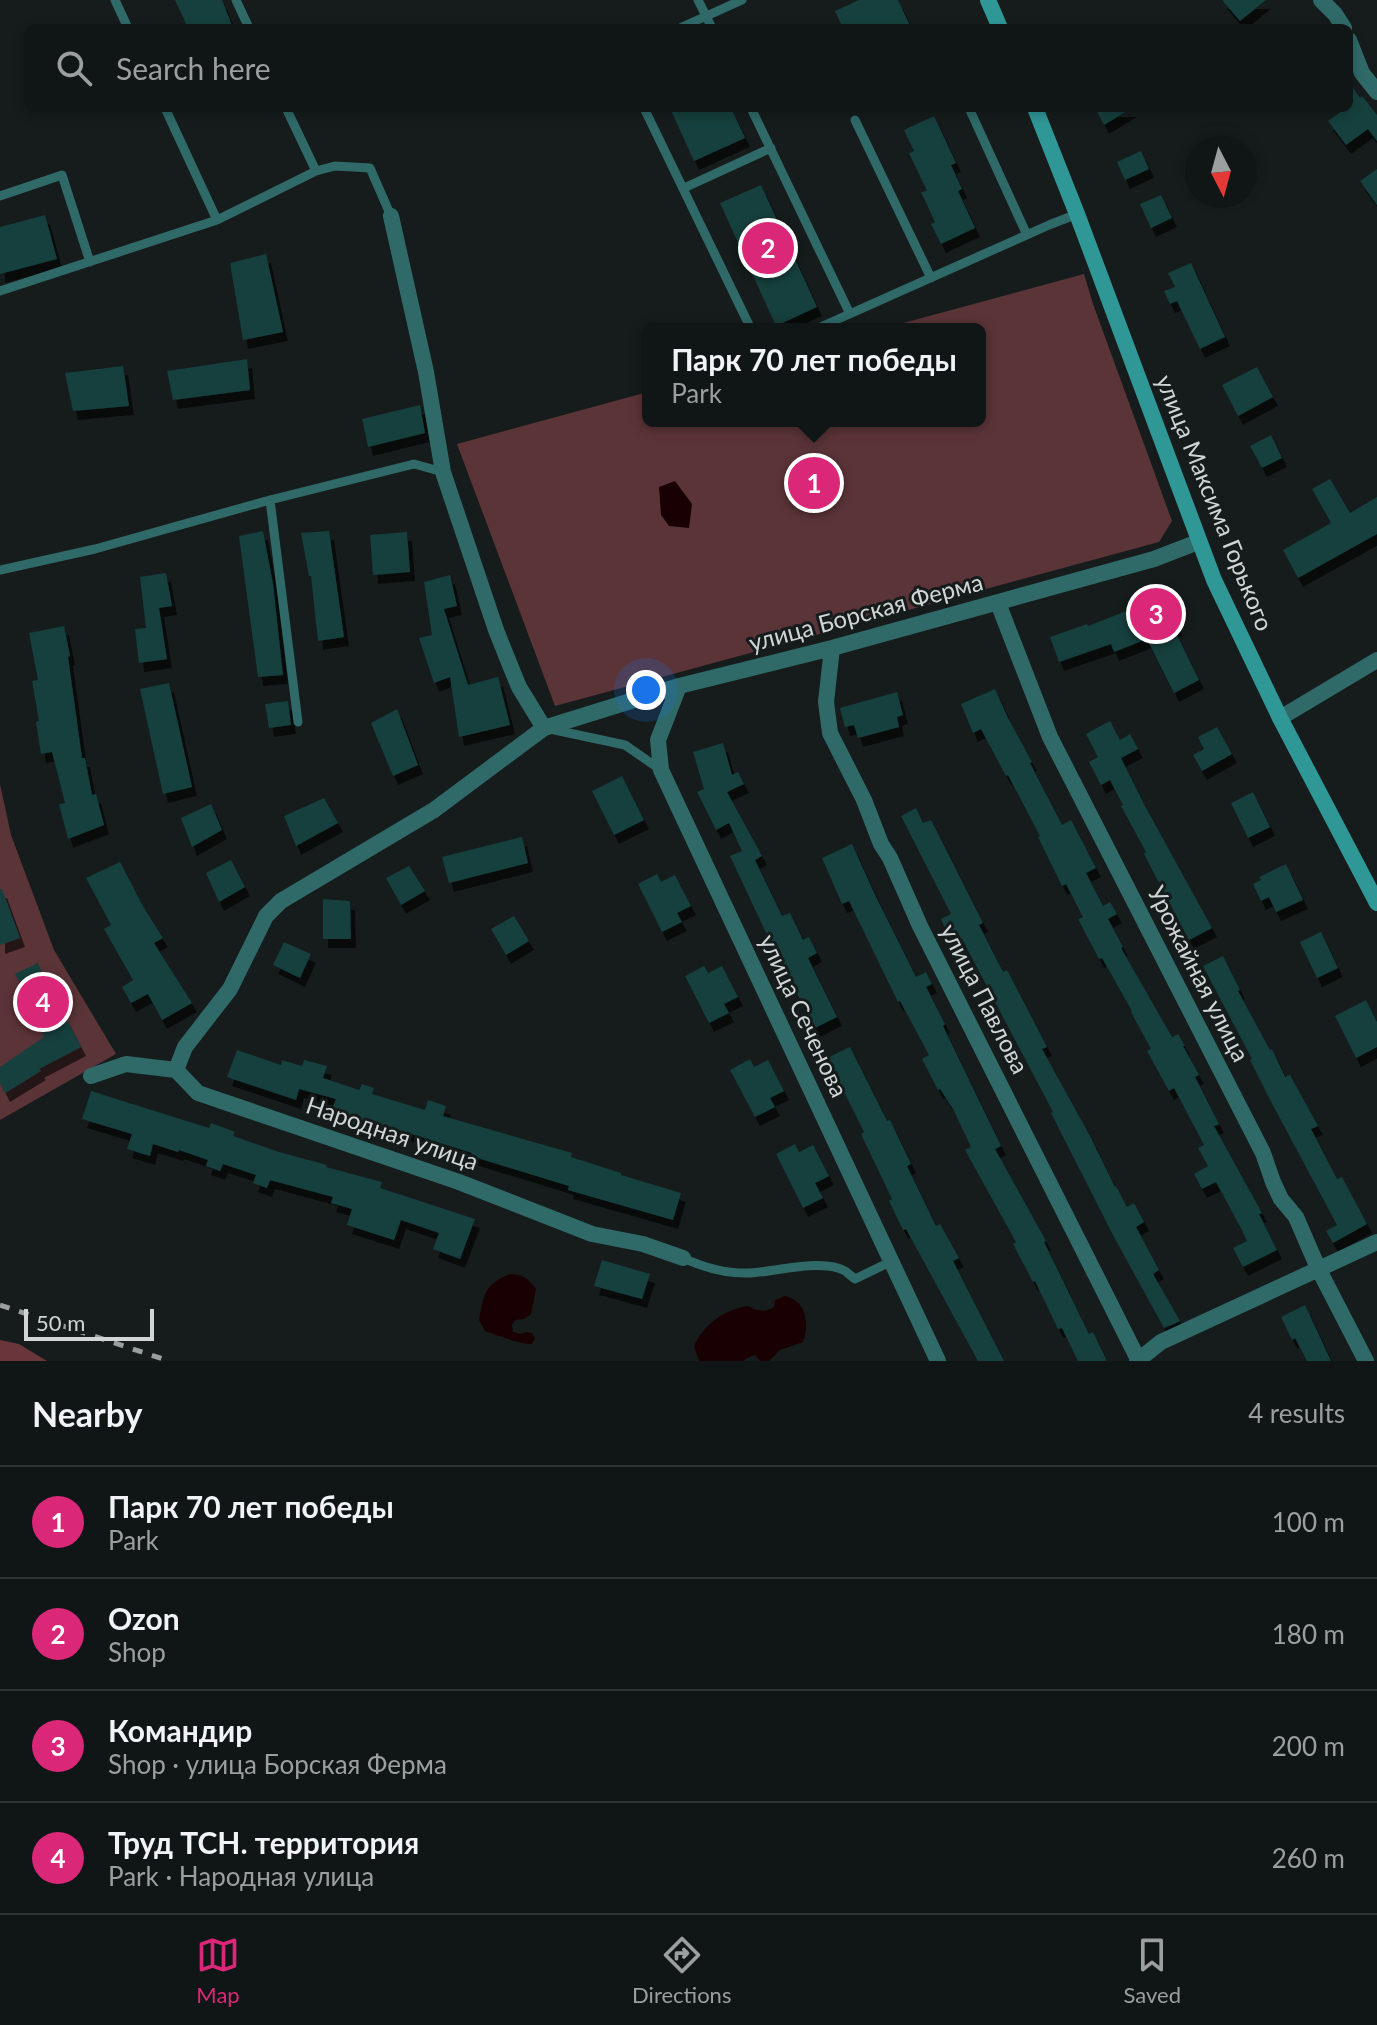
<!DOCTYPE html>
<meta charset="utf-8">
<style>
:root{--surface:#101515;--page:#1e2222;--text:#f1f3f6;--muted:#9c9fa0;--line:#303434;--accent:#db2777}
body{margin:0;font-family:Lato,sans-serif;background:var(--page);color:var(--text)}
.compass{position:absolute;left:1185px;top:136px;width:72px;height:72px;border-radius:50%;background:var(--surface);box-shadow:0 4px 12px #0003;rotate:174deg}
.scale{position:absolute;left:24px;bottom:20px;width:130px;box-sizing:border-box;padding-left:8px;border:4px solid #d1d5d5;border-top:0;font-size:22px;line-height:28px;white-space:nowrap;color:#d1d5d5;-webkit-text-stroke:6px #161c1c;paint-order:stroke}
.you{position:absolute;left:646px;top:690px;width:28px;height:28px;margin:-20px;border:6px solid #fff;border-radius:50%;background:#1a73e8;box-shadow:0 0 0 12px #1a73e833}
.badge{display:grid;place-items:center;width:52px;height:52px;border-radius:50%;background:var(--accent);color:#fff;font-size:26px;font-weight:700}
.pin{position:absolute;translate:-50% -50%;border:4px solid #fff;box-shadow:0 2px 8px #0006}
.popup{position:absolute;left:642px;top:323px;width:344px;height:104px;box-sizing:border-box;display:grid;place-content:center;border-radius:12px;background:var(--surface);filter:drop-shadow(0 2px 6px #0005);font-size:26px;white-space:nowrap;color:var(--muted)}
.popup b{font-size:30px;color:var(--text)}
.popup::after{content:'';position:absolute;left:50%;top:100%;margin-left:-16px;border:16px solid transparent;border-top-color:var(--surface)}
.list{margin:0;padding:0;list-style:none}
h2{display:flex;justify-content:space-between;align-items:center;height:104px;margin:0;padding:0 32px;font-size:34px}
h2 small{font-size:26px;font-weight:400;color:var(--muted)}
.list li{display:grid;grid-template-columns:52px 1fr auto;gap:24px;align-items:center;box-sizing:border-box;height:112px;padding:0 32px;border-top:2px solid var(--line)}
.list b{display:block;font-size:30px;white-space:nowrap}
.list p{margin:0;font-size:26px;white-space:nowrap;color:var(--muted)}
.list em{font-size:26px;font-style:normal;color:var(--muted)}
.icon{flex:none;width:44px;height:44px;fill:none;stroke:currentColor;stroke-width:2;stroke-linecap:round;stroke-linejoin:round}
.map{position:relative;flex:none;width:1377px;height:1361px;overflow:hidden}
.search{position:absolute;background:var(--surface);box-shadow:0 4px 12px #0003;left:24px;right:24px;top:24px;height:88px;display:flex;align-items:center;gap:20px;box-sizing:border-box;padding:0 28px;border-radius:12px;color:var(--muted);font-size:30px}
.sheet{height:552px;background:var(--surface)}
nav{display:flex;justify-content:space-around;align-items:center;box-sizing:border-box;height:112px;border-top:2px solid var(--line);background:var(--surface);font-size:22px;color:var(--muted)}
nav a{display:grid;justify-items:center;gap:4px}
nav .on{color:var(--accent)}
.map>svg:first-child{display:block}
.green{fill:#5b3438}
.forest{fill:#6a353b}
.water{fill:#190002}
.building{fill:#153f3e;filter:url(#shadow)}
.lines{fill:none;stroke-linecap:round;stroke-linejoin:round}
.lane{stroke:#2f6a69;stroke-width:9}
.street{stroke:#2f6a69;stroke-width:16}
.secondary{stroke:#2f9897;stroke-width:16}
.rail{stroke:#9a9e9e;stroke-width:5;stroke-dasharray:10 10;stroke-linecap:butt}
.labels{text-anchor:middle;stroke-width:6;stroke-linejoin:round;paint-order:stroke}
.street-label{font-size:24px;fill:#d1d5d5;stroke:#161c1c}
</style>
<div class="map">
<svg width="1377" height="1361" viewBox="0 0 1377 1361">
<defs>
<filter id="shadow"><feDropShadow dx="5" dy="9" stdDeviation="0" flood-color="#0009"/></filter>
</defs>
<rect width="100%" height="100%" fill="#161c1c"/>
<path class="green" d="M1084 274 1093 304 1172 521 1159 542 555 706 457 444 648 392V421H980V329H881Z
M0 784 11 835 54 950 116 1054 0 1120Z"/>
<path class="forest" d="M0 1340 19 1344 47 1361H0Z"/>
<path class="water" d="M675 481 692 504 689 528 669 526 661 515 659 487Z
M510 1274C523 1275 528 1278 536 1289L531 1314 524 1319 515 1320 512 1325 513 1332 521 1334 526 1332 532 1333 535 1338 532 1344C523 1345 496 1335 485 1331L479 1320C484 1294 484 1285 510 1274Z
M785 1296C806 1301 810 1322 803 1342L780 1350 769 1361H760L755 1355 747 1358 743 1361H699L694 1346C704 1324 724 1310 748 1306 756 1311 765 1313 774 1307L775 1300Z"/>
<path class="building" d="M175 0H222L233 28H188Z
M859 0H898L911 28H843L835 11Z
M1222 0H1266L1240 21Z
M1349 82 1360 98 1362 96 1377 115V141L1368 129 1346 145 1328 121 1346 108H1349Z
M670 108H731L745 138 694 161Z
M1095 108H1132L1104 125Z
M934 116 956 163 951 165 962 189 958 191 975 228 941 244 931 224 935 222 921 192 927 191 909 153 914 151 904 130Z
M1141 151 1149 169 1125 180 1117 162Z
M1377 169V205L1360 181Z
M761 185 817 307 776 326 720 203Z
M1161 195 1172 218 1151 228 1140 204Z
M45 215 57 259 0 274V227Z
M266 254 283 332 243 340 230 263Z
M1191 263 1225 337 1200 349 1177 301 1170 304 1164 291 1175 287 1168 273Z
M247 359 250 390 173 400 167 371Z
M123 366 129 406 73 411 65 373Z
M1257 367 1273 397 1238 416 1222 385Z
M420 405 425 433 368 447 362 419Z
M1271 435 1282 458 1262 468 1250 446Z
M1330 479 1350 513 1377 497V534L1298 578 1283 550 1331 523 1312 489Z
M263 531 273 584 283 675 258 677 239 536Z
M329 531 344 637 318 641 311 576H309L301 533Z
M407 532 410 572 373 575 370 535Z
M166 573 172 606 159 608 167 659 139 663 135 629 146 628 140 577Z
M450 575 457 606 444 609 468 685 498 677 510 725 459 737 450 677 434 683 419 638 432 635 424 582Z
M1165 596 1177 628 1174 629 1199 680 1174 693 1147 639 1114 652 1111 644 1059 662 1050 637 1087 624 1088 626Z
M64 626 70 656 68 657 82 758H85L92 795 96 794 104 825 68 839 59 804 65 803 52 752 41 754 36 722 39 721 32 681 38 680 29 633Z
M169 683 192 787 163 794 140 689Z
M995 689 1008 718 1032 762 1030 763 1062 825 1071 820 1096 868 1086 873 1103 906 1110 902 1117 914 1108 919 1123 947 1121 948 1172 1037 1178 1034 1185 1046H1183L1199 1075 1195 1077 1219 1124 1214 1126 1262 1213 1259 1214 1277 1250 1243 1267 1233 1248 1247 1241 1242 1230 1216 1182 1202 1189 1194 1174 1208 1166 1198 1148 1204 1145 1174 1088 1169 1091 1147 1051 1151 1049 1131 1012 1132 1011 1102 958 1099 959 1078 919 1083 917 1066 884 1062 886 1038 837 1040 836 1008 775 1006 776 981 729 973 733 961 704Z
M897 692 903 715 897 717 899 727 858 738 854 725 845 727 840 708Z
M288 701 291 725 269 728 265 704Z
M397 709 418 765 393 776 371 723Z
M1110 721 1120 740 1130 734 1138 749 1121 758 1145 806 1212 928 1189 940 1144 854 1146 852 1121 806 1123 805 1110 780 1101 785 1089 762 1098 757 1086 734Z
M1217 727 1232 754 1202 771 1193 755 1204 749 1198 737Z
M723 743 732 775 738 772 744 784 727 792 762 856 755 860 782 916 790 913 803 940 809 937 817 953 808 958 837 1017 815 1028 768 937 730 856 742 851 729 823 716 830 697 792 704 789 693 752Z
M622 776 644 820 614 835 592 791Z
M1253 792 1270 827 1248 838 1231 803Z
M324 798 338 823 296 846 284 816Z
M211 804 222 830 192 847 181 818Z
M916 808 923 823 931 820 983 923 979 925 1003 972 1007 970 1030 1014 1047 1047 1042 1049 1090 1136 1115 1187 1116 1186 1127 1207 1134 1203 1144 1222 1136 1227 1159 1270 1153 1274 1180 1321 1174 1324 1164 1328 1114 1237 1051 1113 1053 1112 962 939 954 944 946 930 941 919 951 914 901 816Z
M522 837 528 863 449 883 442 857Z
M852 844 876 897 916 977 926 972 932 984 926 987 945 1024 943 1026 1001 1146 995 1149 1046 1241 1044 1242 1089 1334 1093 1332 1107 1361H1078L1062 1328 1058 1329 1035 1281 1033 1282 1013 1244 1016 1242 965 1150 971 1147 953 1109 940 1089 938 1090 922 1059 929 1055 900 1001 898 1002 849 901 842 904 822 858Z
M231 860 245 887 219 902 206 873Z
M120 862 144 908 163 938 154 943 192 1003 162 1020 148 994 131 1003 122 987 133 980 104 929 111 925 86 878Z
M1286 864 1303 900 1276 912 1269 897 1261 901 1253 884 1261 880 1259 877Z
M409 866 425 891 401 905 386 878Z
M657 874 661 882 675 875 691 906 677 913 682 922 662 932 638 884Z
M0 889H2L20 938 0 945Z
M323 899 350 901 351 939H323Z
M514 916 529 941 506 955 491 929Z
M1321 932 1338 968 1317 978 1300 942Z
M284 942 311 954 300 978 273 965Z
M1223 956 1240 990 1238 991 1270 1050 1272 1049 1285 1077 1290 1075 1318 1126 1311 1129 1337 1179 1342 1177 1367 1224 1333 1243 1326 1231 1337 1225 1268 1096 1250 1060 1252 1059 1203 966Z
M38 963 60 1019 65 1016 81 1047 39 1069 41 1071 5 1093 0 1083V1067L44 1037 41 1029 45 1027 15 974Z
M704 966 708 973 722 966 738 997 724 1004 729 1013 709 1023 685 976Z
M1366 1000 1377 1022V1047L1356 1058 1335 1016Z
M850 1047 887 1121 890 1120 911 1164 907 1166 936 1226 940 1224 959 1258 953 1261 1004 1361H978L906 1229 903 1230 889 1201 892 1199 861 1134 864 1132 827 1058Z
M237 1050 281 1065 282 1060 302 1066 304 1060 327 1066 323 1078 359 1090 362 1084 374 1088 372 1094 425 1110 428 1100 446 1106 443 1116 572 1153 571 1157 621 1173V1175L681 1193 673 1220 568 1190 569 1186 471 1156 472 1153 405 1132 362 1120 359 1128 347 1123 350 1116 332 1109 336 1099 299 1089 296 1100 227 1077Z
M750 1059 754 1067 768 1060 784 1091 770 1098 775 1107 755 1117 730 1070Z
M91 1091 209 1128 211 1123 235 1132 233 1136 279 1152 327 1165 326 1167 382 1182 380 1188 475 1219 460 1259 433 1249 439 1233 401 1220 394 1240 347 1225 352 1209 331 1203 333 1197 270 1180 267 1188 253 1183 256 1175 223 1164 220 1171 206 1166 208 1160 179 1150 178 1152 153 1144 150 1156 127 1149 132 1134 82 1119Z
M795 1144 799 1152 813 1145 829 1176 815 1183 823 1198 803 1208 776 1154Z
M602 1260 650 1274 642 1299 594 1286Z
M1305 1305 1331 1361H1307L1295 1338 1292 1340 1281 1317Z"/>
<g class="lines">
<path class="lane" d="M115 0 128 28
M236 0 249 28
M698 0 712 28
M680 28 742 0
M165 108 217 220 316 171 335 166 370 168 391 216
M286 108 316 171
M644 108 751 329
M751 108 850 314
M969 108 1027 235
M855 120 931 278
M684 188 771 148
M0 196 62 175 90 262
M0 291 217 220
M816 329 1049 225 1077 214
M270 500 298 722
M0 570 95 549 270 500 414 464 443 472
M550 729 625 745 661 770
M683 1258C705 1268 726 1274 750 1273 775 1272 823 1258 845 1271 848 1273 851 1276 855 1279L892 1261"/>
<path class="street" d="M1321 0 1335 14 1344 28
M1349 40 1362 73 1377 92
M391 216 426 372 443 472 496 630 512 670 519 687 544 728
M998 603 1050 737 1263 1153 1273 1182 1281 1199 1296 1217 1318 1268 1366 1361
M832 648 826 702 830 733 864 800 881 844 890 858 920 926 1139 1361
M679 686 658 740 661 770 938 1361
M1280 718 1377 660
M176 1070 185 1047 230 989 266 916 281 901 434 810 544 728 679 686 832 648 1154 559 1198 542
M91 1076 126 1064 176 1070 198 1093 459 1182 592 1234 643 1244 683 1258
M1137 1361 1161 1342 1377 1242"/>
<path class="secondary" d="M988 0 1000 28
M1035 108 1077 214 1214 580 1280 718 1377 903"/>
<path class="rail" d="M0 1305 169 1361"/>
</g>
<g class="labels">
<g class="street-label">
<text transform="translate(1214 503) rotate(68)" y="8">улица Максима Горького</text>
<text transform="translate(866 613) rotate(-15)" y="8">улица Борская Ферма</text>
<text transform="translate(1198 974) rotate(63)" y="8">Урожайная улица</text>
<text transform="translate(984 999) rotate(63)" y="8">улица Павлова</text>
<text transform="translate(803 1016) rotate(65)" y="8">улица Сеченова</text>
<text transform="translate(392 1134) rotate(19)" y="8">Народная улица</text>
</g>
</g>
</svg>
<svg class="compass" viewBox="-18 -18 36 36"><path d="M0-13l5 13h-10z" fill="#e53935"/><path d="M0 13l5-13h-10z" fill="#9c9fa0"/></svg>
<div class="scale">50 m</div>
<div class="you"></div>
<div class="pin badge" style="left:814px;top:483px">1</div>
<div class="popup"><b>Парк 70 лет победы</b>Park</div>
<div class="pin badge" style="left:768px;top:248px">2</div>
<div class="pin badge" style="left:1156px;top:614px">3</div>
<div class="pin badge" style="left:43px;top:1002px">4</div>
<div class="search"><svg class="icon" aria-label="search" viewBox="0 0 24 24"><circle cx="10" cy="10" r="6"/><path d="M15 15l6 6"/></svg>Search here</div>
</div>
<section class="sheet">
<h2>Nearby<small>4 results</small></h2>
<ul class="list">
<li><span class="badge">1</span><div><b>Парк 70 лет победы</b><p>Park</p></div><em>100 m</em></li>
<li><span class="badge">2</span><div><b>Ozon</b><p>Shop</p></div><em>180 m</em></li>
<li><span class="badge">3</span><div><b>Командир</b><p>Shop · улица Борская Ферма</p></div><em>200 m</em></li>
<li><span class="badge">4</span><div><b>Труд ТСН. территория</b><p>Park · Народная улица</p></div><em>260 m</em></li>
</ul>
</section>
<nav>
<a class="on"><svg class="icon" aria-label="map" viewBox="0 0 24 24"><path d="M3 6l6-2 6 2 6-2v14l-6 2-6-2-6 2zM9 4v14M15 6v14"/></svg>Map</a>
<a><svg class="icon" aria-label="directions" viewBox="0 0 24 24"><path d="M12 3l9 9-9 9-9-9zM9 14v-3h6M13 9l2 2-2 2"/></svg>Directions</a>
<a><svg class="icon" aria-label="saved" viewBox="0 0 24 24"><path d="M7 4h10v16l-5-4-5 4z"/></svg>Saved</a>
</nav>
